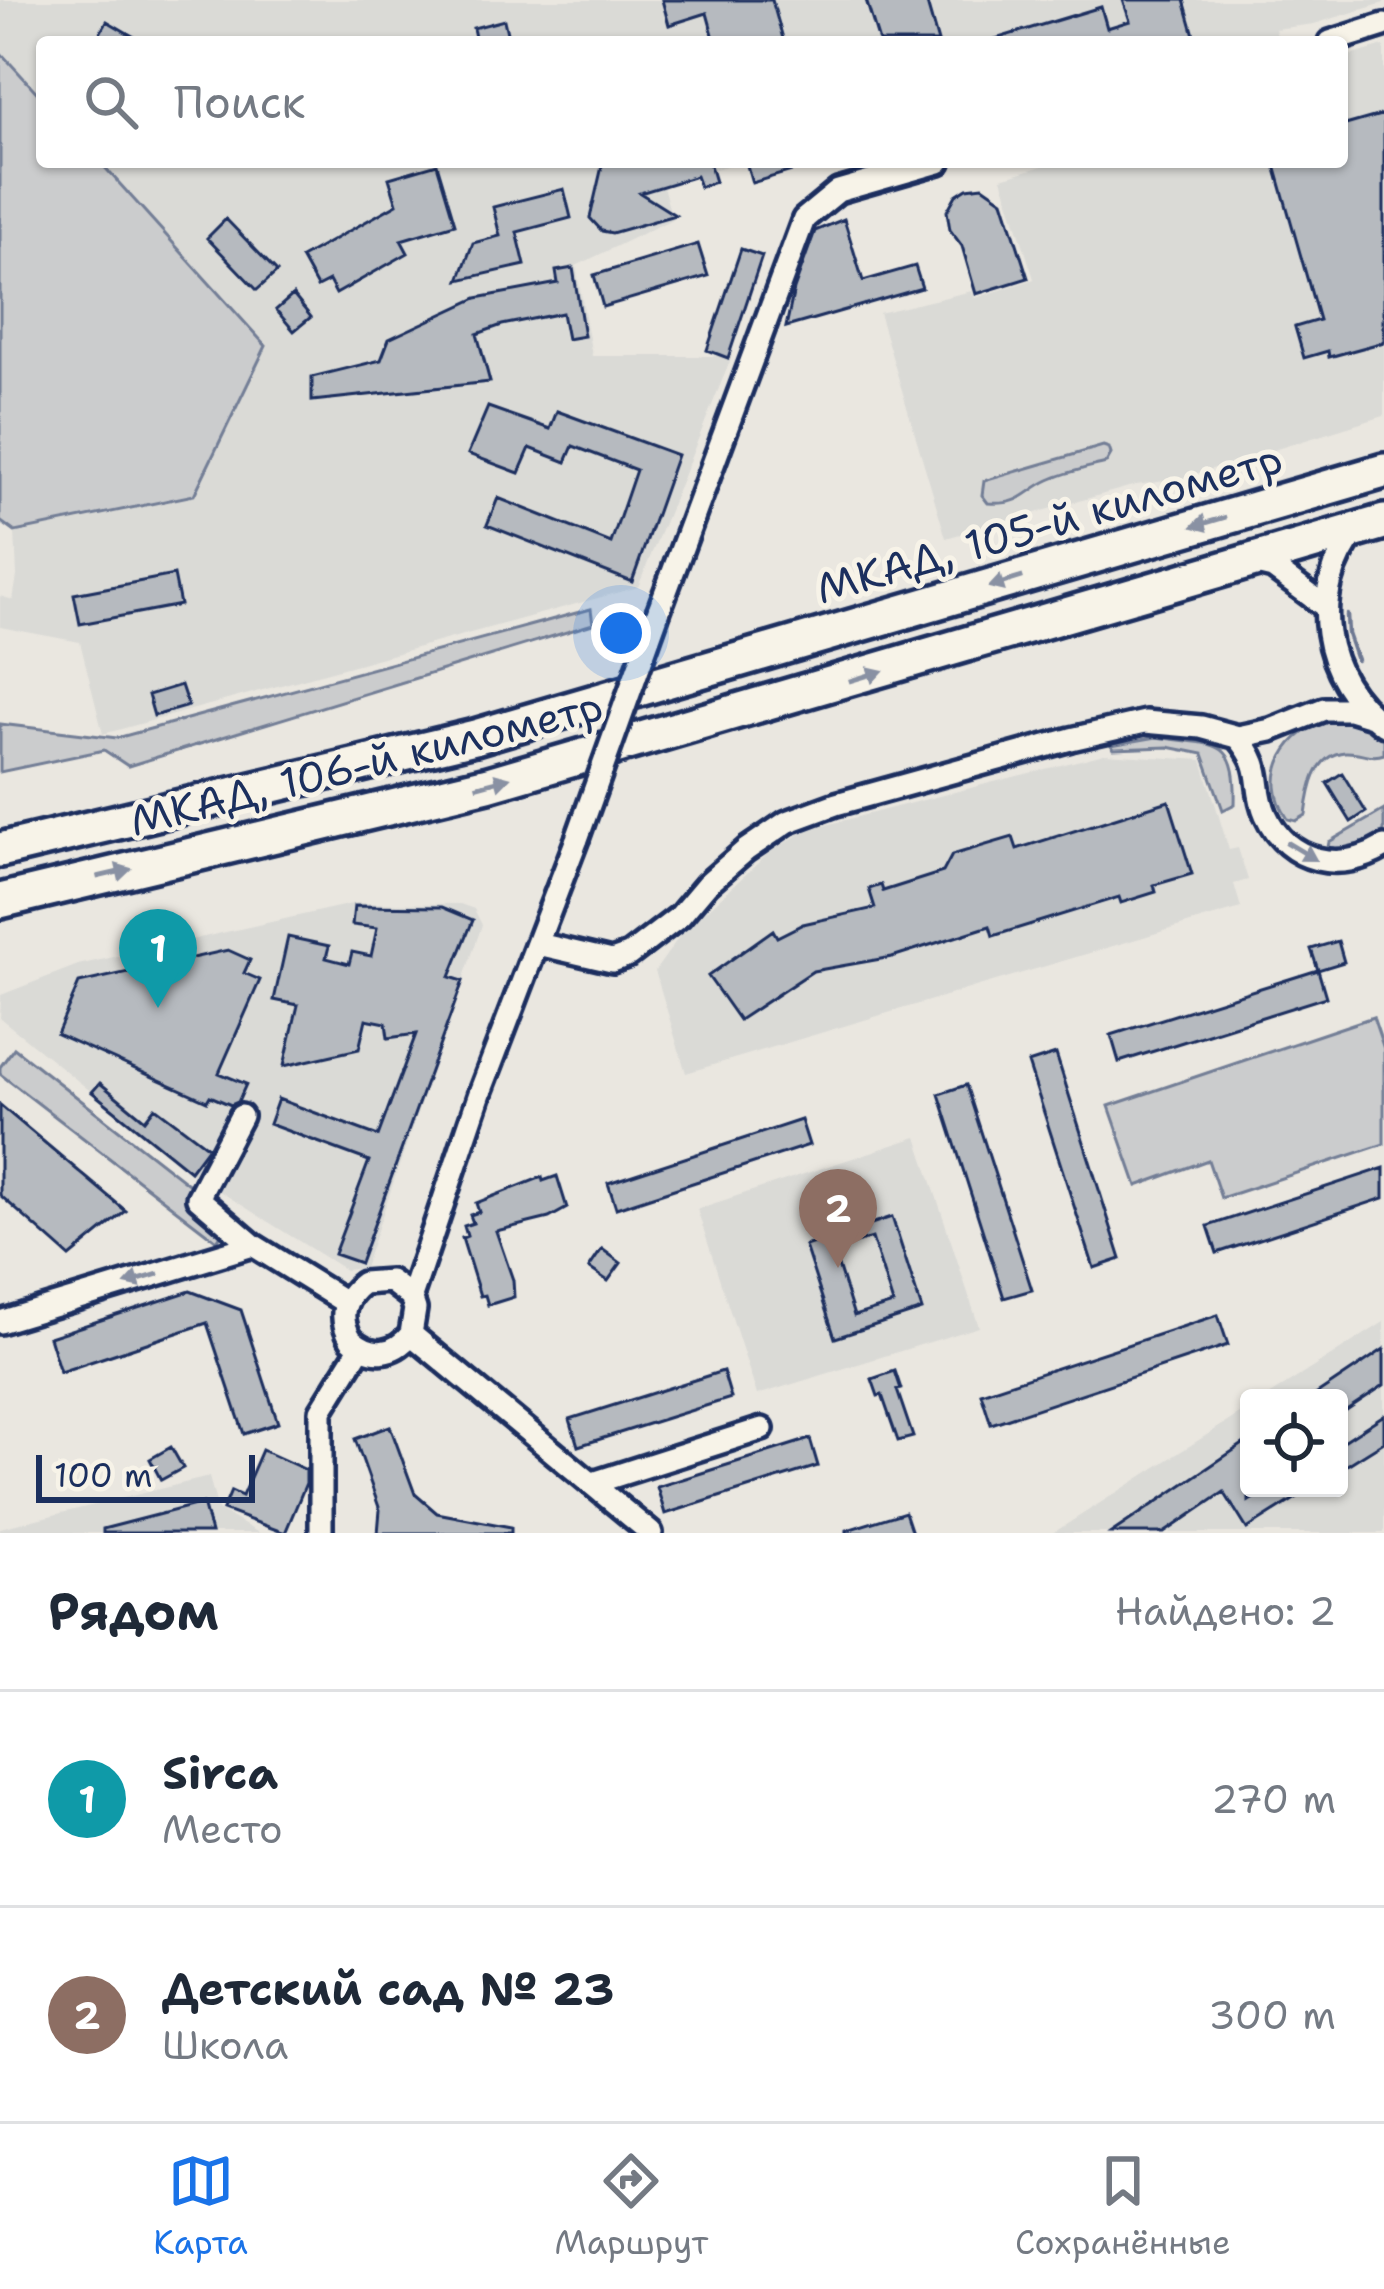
<!DOCTYPE html>
<html lang="ru">
<meta charset="utf-8">
<style>
:root{--surface:#fff;--page:#f2f2f3;--text:#1f2937;--muted:#747a83;--line:#e0e1e3;--accent:#1a73e8}
body{margin:0;font-family:"Shantell Sans",sans-serif;background:var(--page);color:var(--text)}
.controls{position:absolute;right:36px;bottom:36px;display:grid;overflow:hidden;border-radius:12px;box-shadow:0 3px 9px #0004}
.controls button{width:108px;height:108px;display:grid;place-items:center;padding:0;border:0;border-bottom:3px solid var(--line);background:var(--surface);color:var(--text);font:60px sans-serif}
.scale{position:absolute;left:36px;bottom:30px;width:219px;box-sizing:border-box;padding-left:12px;border:6px solid #1b2f5e;border-top:0;font-size:33px;line-height:42px;white-space:nowrap;color:#1b2f5e;-webkit-text-stroke:9px #f7f3e8;paint-order:stroke}
.you{position:absolute;left:621px;top:633px;width:42px;height:42px;margin:-30px;border:9px solid #fff;border-radius:50%;background:#1a73e8;box-shadow:0 0 0 18px #1a73e833}
.badge{display:grid;place-items:center;width:78px;height:78px;border-radius:50%;background:var(--accent);color:#fff;font-size:39px;font-weight:700}
.pin{position:absolute;translate:-50% -99px;filter:drop-shadow(0 3px 6px #0008)}
.pin::after{content:'';position:absolute;top:63px;width:42px;height:36px;background:inherit;clip-path:polygon(0 0,100% 0,50% 100%)}
.list{margin:0;padding:0;list-style:none}
h2{display:flex;justify-content:space-between;align-items:center;height:156px;margin:0;padding:0 48px;font-size:51px}
h2 small{font-size:39px;font-weight:400;color:var(--muted)}
.list li{display:grid;grid-template-columns:78px 1fr auto;gap:36px;align-items:center;box-sizing:border-box;height:216px;padding:0 48px;border-top:3px solid var(--line)}
.list b{display:block;font-size:45px;white-space:nowrap}
.list p{margin:0;font-size:39px;white-space:nowrap;color:var(--muted)}
.list em{font-size:39px;font-style:normal;color:var(--muted)}
.icon{flex:none;width:66px;height:66px;fill:none;stroke:currentColor;stroke-width:2;stroke-linecap:round;stroke-linejoin:round}
.map{position:relative;flex:none;width:1384px;height:1533px;overflow:hidden}
.search{position:absolute;background:var(--surface);box-shadow:0 3px 9px #0004;left:36px;right:36px;top:36px;height:132px;display:flex;align-items:center;gap:30px;box-sizing:border-box;padding:0 42px;border-radius:12px;color:var(--muted);font-size:45px}
.sheet{height:588px;background:var(--surface)}
nav{display:flex;justify-content:space-around;align-items:center;box-sizing:border-box;height:168px;border-top:3px solid var(--line);background:var(--surface);font-size:33px;color:var(--muted)}
nav a{display:grid;justify-items:center;gap:6px}
nav .on{color:var(--accent)}
.map>svg:first-child{display:block}
.built{fill:#dadad6}
.green{fill:#cbcccd;stroke:#737e96;stroke-width:3}
.lines{fill:none;stroke-linecap:round;stroke-linejoin:round}
.stream{stroke:#6d7892;stroke-width:4.5}
.building{fill:#b6babf;stroke:#1b2f5e;stroke-width:3;fill-rule:evenodd}
.minor-casing{stroke:#1b2f5e;stroke-width:30}
.highway-casing{stroke:#1b2f5e;stroke-width:42}
.minor{stroke:#f7f3e8;stroke-width:21}
.highway{stroke:#f7f3e8;stroke-width:33}
.minor-bridge-casing{stroke:#1b2f5e;stroke-width:30;stroke-linecap:butt}
.minor-bridge{stroke:#f7f3e8;stroke-width:21}
.oneway{fill:#8991a3}
.labels{text-anchor:middle;stroke-width:10;stroke-linejoin:round;paint-order:stroke}
.street-label{font-size:42px;fill:#1b2f5e;stroke:#f7f3e8}
</style>
<div class="map">
<svg width="1384" height="1533" viewBox="0 0 1384 1533">
<rect width="100%" height="100%" fill="#eae7e0"/>
<filter id="ink" filterUnits="userSpaceOnUse"><feTurbulence type="fractalNoise" baseFrequency=".00833" numOctaves="2"/><feDisplacementMap in="SourceGraphic" scale="24" xChannelSelector="R" yChannelSelector="G"/><feConvolveMatrix kernelMatrix="1 2 1 2 8 2 1 2 1" color-interpolation-filters="sRGB"/></filter>
<g filter="url(#ink)">
<path class="built" d="M0 0H1384V3L1314 24 1275 29 1277 36 1255 42H42V98L0 52Z
M1384 46V416L1179 479 1136 485 946 538 879 313 972 291 975 298 1034 279 1002 178 1056 162H1342V58Z
M100 162H740L712 170 715 182 700 186 696 176 663 186 672 219 576 266 592 356H732L638 587 103 734 80 642 0 627V596L13 600 17 576 15 532 194 495 266 346Z
M1104 754 1202 760 1229 850 1238 848 1248 880 1234 884 1241 908 686 1073 655 971 681 934 770 852 806 830Z
M356 903 460 904 474 909 482 925 364 1268 345 1270 197 1177 0 1018 1 995 78 965Z
M917 1137 979 1327 757 1395 697 1209Z
M1384 1322V1533H1053L1249 1408V1488H1339V1398H1265Z
M209 1477 218 1510 259 1533H0V1528Z"/>
<path class="green" d="M0 52 42 98V162H100L266 346 194 495 15 532 0 521Z
M1103 446 1109 448 1111 454 1106 463C1087 468 1066 472 1049 480 1025 491 1022 506 988 503L982 495 984 481Z
M591 609 593 624 128 766 104 750 0 772V724L117 738Z
M1334 718 1363 721 1384 735V754C1370 759 1360 751 1345 752 1314 754 1309 792 1306 815L1296 821 1288 819C1258 776 1288 729 1334 718Z
M1157 737C1216 747 1237 734 1235 804L1223 810 1203 754 1168 747 1114 749 1111 745Z
M1384 810V832C1369 845 1348 852 1328 847L1329 842Z
M1373 1017 1384 1049V1144L1221 1198 1208 1160 1137 1186 1109 1106Z
M14 1048 196 1190 226 1227 217 1241 0 1074V1067Z"/>
<g class="lines">
<path class="stream" d="M1347 615 1348 634 1357 660"/>
</g>
<path class="building" d="M662 0H772L784 42H715L707 13 669 25Z
M866 0H926L938 42H879Z
M1123 0H1184L1196 42H995V39L1101 7 1107 28 1130 21Z
M504 20 509 42H476L473 28Z
M107 21 143 42H95Z
M1384 114V342L1329 357 1328 351 1304 358 1295 327 1319 320 1274 162H1342V126Z
M603 162H709L715 182 700 187 696 176 640 193 675 215 612 233 602 231 590 218Z
M746 162H812V165L752 183Z
M437 164 455 224 401 240 408 253 336 294 329 281 317 287 301 258 397 204 389 178Z
M983 186 1003 200 1028 278 976 294 962 246 950 230 947 211 956 195 967 188Z
M564 189 571 218 517 232 525 265 459 280 473 243 500 236 493 207Z
M226 219 277 272 257 290 207 238Z
M844 219 863 281 915 266 922 288 786 327 794 289 815 231Z
M698 244 708 276 603 307 594 275Z
M741 249 762 256 728 358 707 350Z
M573 268 584 336 567 339 562 313 502 325 477 334 490 382 312 401V377L381 360 389 339 477 298 558 283 556 271Z
M293 295 311 317 294 331 276 310Z
M488 407 550 429 557 411 677 455 632 582 487 525 498 498 611 543 636 470 573 446 566 462 530 448 519 473 468 454Z
M174 575 180 605 80 624 74 594Z
M181 685 188 706 154 716 148 695Z
M1342 773 1366 812 1351 822 1327 783Z
M1169 801 1192 874 1154 885 1156 892 1121 903 1119 897 993 936 990 926 892 957 813 971 739 1020 708 976 773 930 777 937 803 924 875 908 869 889 881 885 883 891 943 872 952 855 1013 837 1017 849Z
M354 906 442 907 473 920 450 977 463 981 360 1263 334 1254 369 1161 269 1124 278 1099 378 1136 416 1034 388 1038 386 1023 366 1019 359 1049 284 1066 298 1005 274 1000 288 937 329 946 326 958 349 964 352 952 371 956 377 928 352 925Z
M1338 941 1344 962 1318 970 1311 949Z
M228 950 250 960 244 973 260 980 219 1073 246 1084 238 1102 231 1105 210 1096 207 1101 57 1034 79 983Z
M1318 970 1326 997 1119 1062 1111 1035Z
M1056 1054 1121 1259 1094 1268 1028 1063Z
M100 1083 145 1120 155 1107 208 1147 190 1171 92 1092Z
M966 1085 1032 1290 1004 1298 939 1094Z
M0 1105 126 1211 70 1257 0 1195Z
M801 1120 809 1145 616 1208 608 1183Z
M1384 1168V1198L1217 1253 1208 1226Z
M557 1176 567 1208 549 1218 496 1231 513 1280 514 1297 488 1305 485 1295 480 1296 462 1238 467 1236 464 1226 473 1223 470 1215 479 1212 476 1203 542 1177 543 1181Z
M892 1217 922 1310 835 1338 805 1246ZM872 1238 893 1304 854 1316 833 1250Z
M602 1249 621 1263 608 1281 589 1268Z
M190 1291 241 1310 278 1423 244 1434 207 1323 60 1372 49 1337Z
M1218 1315 1228 1345 991 1424 981 1393Z
M1384 1349V1385L1339 1415V1398H1311Z
M723 1371 731 1398 578 1446 570 1419Z
M895 1371 901 1389 897 1390 913 1437 898 1441 882 1395 878 1396 872 1379Z
M1384 1415V1442L1339 1470V1444Z
M390 1426 415 1494 437 1513 511 1527V1533H378L380 1510 355 1439Z
M810 1439 818 1466 665 1514 657 1487Z
M1249 1440V1501L1270 1488H1312L1247 1529 1224 1492 1164 1533H1111Z
M171 1447 183 1468 161 1480 150 1459Z
M262 1450 306 1470V1483L285 1533 223 1510 231 1491 242 1496Z
M203 1503 211 1533H103V1529Z
M905 1512 912 1533H847V1530Z"/>
<g class="lines">
<g class="minor-casing">
<path id="minor" d="M1330 42 1384 25
M1356 531C1307 592 1321 679 1384 725
M1252 563 1273 568 1323 605
M659 610 804 219 838 191 939 162
M1238 737C1267 771 1252 783 1266 815 1288 864 1341 873 1384 847
M538 944 612 961 629 955 680 916 707 884 746 850 787 822 836 804 1071 739 1145 722 1201 727 1238 737 1271 730 1324 709H1349L1372 716
M241 1116 198 1198 253 1245 345 1302
M411 1297 390 1281 363 1283C343 1298 338 1317 351 1339 372 1358 394 1355 411 1334L415 1309 411 1297 481 1090 577 839
M0 1322 253 1245
M411 1334 651 1533
M593 1483 762 1429
M321 1533V1411L360 1348"/>
</g>
<g class="highway-casing">
<path id="highway" d="M0 850 475 737 1384 471
M0 901 488 784 1384 522"/>
</g>
<use href="#minor" class="minor"/>
<use href="#highway" class="highway"/>
<g class="minor-bridge-casing">
<path id="minor-bridge" d="M577 839 659 610"/>
</g>
<use href="#minor-bridge" class="minor-bridge"/>
</g>
<defs><path id="oneway-solid" d="M-6-.8H1V-3.2L6.5 0L1 3.2V.8H-6Z" transform="scale(3)"/></defs>
<g class="oneway">
<use href="#oneway-solid" transform="translate(1209 522) rotate(164)"/>
<use href="#oneway-solid" transform="translate(1006 582) rotate(163)"/>
<use href="#oneway-solid" transform="translate(866 676) rotate(-17)"/>
<use href="#oneway-solid" transform="translate(493 782) rotate(-15)"/>
<use href="#oneway-solid" transform="translate(1301 851) rotate(31)"/>
<use href="#oneway-solid" transform="translate(114 873) rotate(-13)"/>
<use href="#oneway-solid" transform="translate(142 1279) rotate(163)"/>
</g>
</g>
<g class="labels">
<g class="street-label">
<text transform="translate(1049 523) rotate(-16)" y="15">МКАД, 105-й километр</text>
<text transform="translate(366 763) rotate(-14)" y="15">МКАД, 106-й километр</text>
</g>
</g>
</svg>
<div class="controls">
<button><svg class="icon" aria-label="locate" viewBox="0 0 24 24"><circle cx="12" cy="12" r="6"/><path d="M12 2v4M12 18v4M2 12h4M18 12h4"/></svg></button>
</div>
<div class="scale">100 m</div>
<div class="you"></div>
<div class="pin badge" style="left:158px;top:1008px;background:#0f9aa8">1</div>
<div class="pin badge" style="left:838px;top:1268px;background:#8d6e63">2</div>
<div class="search"><svg class="icon" aria-label="search" viewBox="0 0 24 24"><circle cx="10" cy="10" r="6"/><path d="M15 15l6 6"/></svg>Поиск</div>
</div>
<section class="sheet">
<h2>Рядом<small>Найдено: 2</small></h2>
<ul class="list">
<li><span class="badge" style="background:#0f9aa8">1</span><div><b>Sirca</b><p>Место</p></div><em>270 m</em></li>
<li><span class="badge" style="background:#8d6e63">2</span><div><b>Детский сад № 23</b><p>Школа</p></div><em>300 m</em></li>
</ul>
</section>
<nav>
<a class="on"><svg class="icon" aria-label="map" viewBox="0 0 24 24"><path d="M3 6l6-2 6 2 6-2v14l-6 2-6-2-6 2zM9 4v14M15 6v14"/></svg>Карта</a>
<a><svg class="icon" aria-label="directions" viewBox="0 0 24 24"><path d="M12 3l9 9-9 9-9-9zM9 14v-3h6M13 9l2 2-2 2"/></svg>Маршрут</a>
<a><svg class="icon" aria-label="saved" viewBox="0 0 24 24"><path d="M7 4h10v16l-5-4-5 4z"/></svg>Сохранённые</a>
</nav>
